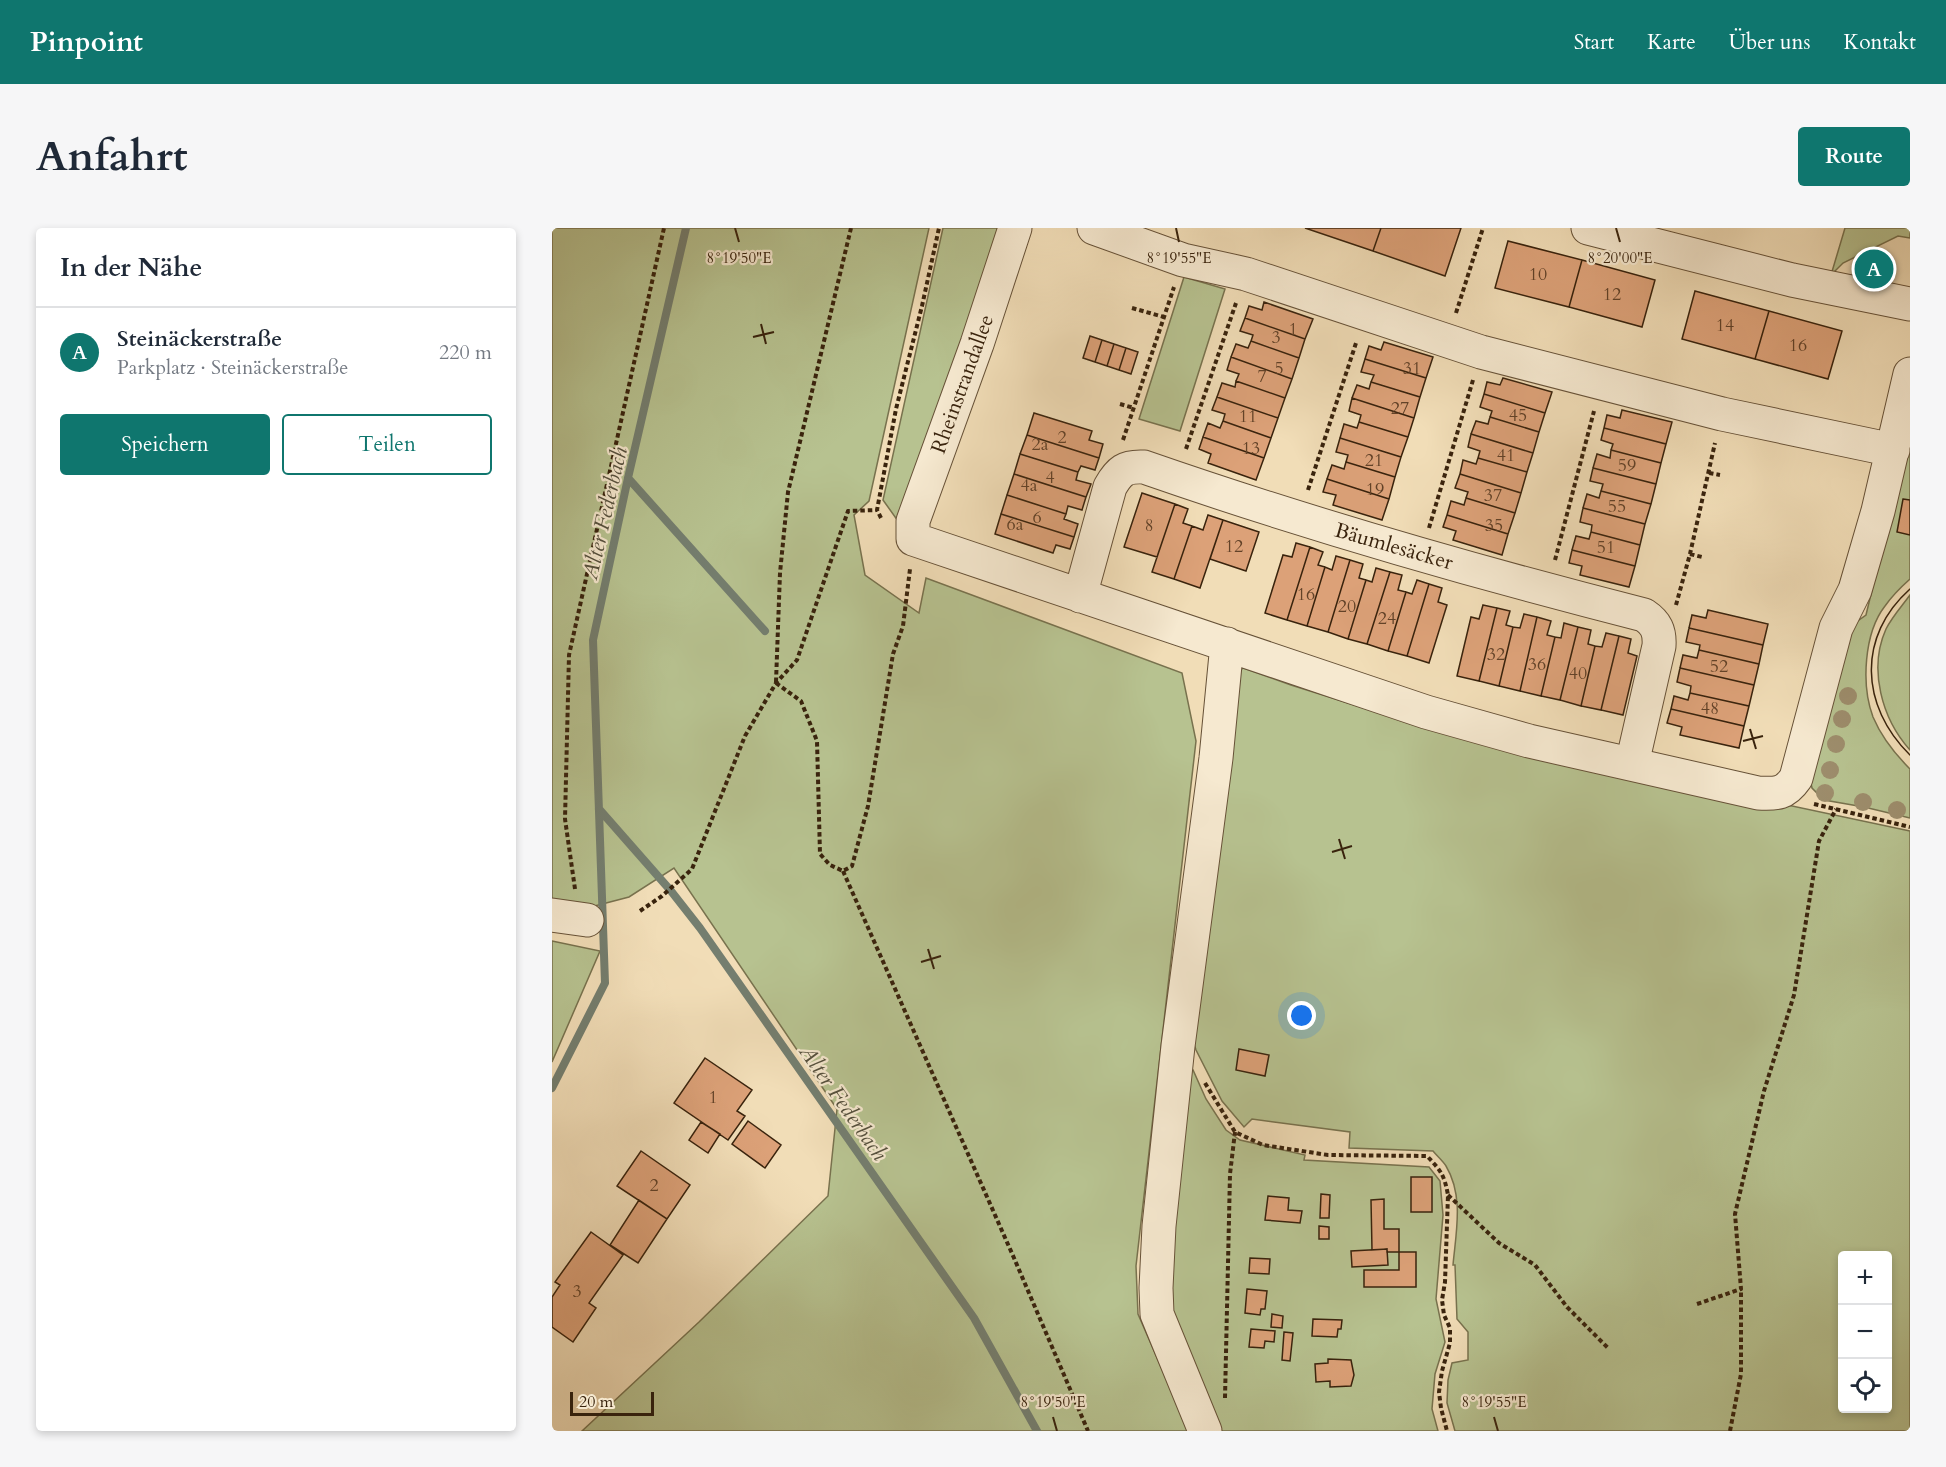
<!DOCTYPE html>
<html lang="de">
<meta charset="utf-8">
<style>
:root{--surface:#fff;--page:#f6f6f7;--text:#1f2937;--muted:#747a83;--line:#e0e1e3;--accent:#0f766e}
body{margin:0;font-family:Cardo,serif;background:var(--page);color:var(--text)}
.controls{position:absolute;right:18px;bottom:18px;display:grid;overflow:hidden;border-radius:6px;box-shadow:0 3px 9px #0003}
.controls button{width:54px;height:54px;display:grid;place-items:center;padding:0;border:0;border-bottom:2px solid var(--line);background:var(--surface);color:var(--text);font:30px sans-serif}
.scale{position:absolute;left:18px;bottom:15px;width:84px;box-sizing:border-box;padding-left:6px;border:3px solid #39230d;border-top:0;font-size:16px;line-height:21px;white-space:nowrap;color:#39230d;-webkit-text-stroke:4px #f6e9d0;paint-order:stroke}
.you{position:absolute;left:750px;top:788px;width:21px;height:21px;margin:-15px;border:4px solid #fff;border-radius:50%;background:#1a73e8;box-shadow:0 0 0 9px #1a73e833}
.badge{display:grid;place-items:center;width:39px;height:39px;border-radius:50%;background:var(--accent);color:#fff;font-size:20px;font-weight:700}
.pin{position:absolute;translate:-50% -50%;border:3px solid #fff;box-shadow:0 2px 6px #0006}
.list{margin:0;padding:0;list-style:none}
h2{display:flex;justify-content:space-between;align-items:center;height:78px;margin:0;padding:0 24px;font-size:26px}
h2 small{font-size:20px;font-weight:400;color:var(--muted)}
.list li{display:grid;grid-template-columns:39px 1fr auto;gap:18px;align-items:center;box-sizing:border-box;height:90px;padding:0 24px;border-top:2px solid var(--line)}
.list b{display:block;font-size:22px;white-space:nowrap}
.list p{margin:0;font-size:20px;white-space:nowrap;color:var(--muted)}
.list em{font-size:20px;font-style:normal;color:var(--muted)}
.actions{display:flex;gap:12px;padding:18px 24px}
.actions a{flex:1;padding:14px 0;border:2px solid var(--accent);border-radius:6px;text-align:center;font-size:21px;color:var(--accent)}
.actions .main{background:var(--accent);color:#fff}
.icon{flex:none;width:33px;height:33px;fill:none;stroke:currentColor;stroke-width:2;stroke-linecap:round;stroke-linejoin:round}
.map{position:relative;flex:none;width:1358px;height:1203px;overflow:hidden;border-radius:6px}
header{display:flex;align-items:center;gap:36px;box-sizing:border-box;height:84px;padding:0 30px;background:var(--accent);color:#fff}
header strong{font-size:28px}
nav{display:flex;gap:33px;margin-inline-start:auto;font-size:21px}
.intro{display:flex;align-items:center;justify-content:space-between;box-sizing:border-box;height:144px;padding:0 36px}
h1{margin:0;font-size:42px}
.button{padding:15px 27px;border-radius:6px;background:var(--accent);color:#fff;font-size:21px;font-weight:700}
main{display:flex;gap:36px;padding:0 36px}
aside{flex:1;background:var(--surface);border-radius:6px;box-shadow:0 3px 9px #0003}
.map>svg:first-child{display:block}
.green{fill:#b7c290;stroke:#78724e;stroke-width:1.5;fill-rule:evenodd}
.lines{fill:none;stroke-linecap:round;stroke-linejoin:round}
.stream{stroke:#747e6f;stroke-width:8}
.building{fill:#dca178;stroke:#39230d;stroke-width:1.5}
.minor-casing{stroke:#675238;stroke-width:35}
.path{stroke:#39230d;stroke-width:4;stroke-dasharray:4.5 3;stroke-linecap:butt}
.minor{stroke:#f6e9d0;stroke-width:33}
.tram{stroke:#39230d;stroke-width:1.5}
.tree{fill:#9d8d6c}
.ticks{fill:none;stroke:#39230d;stroke-width:2}
.labels{text-anchor:middle;stroke-width:4.5;stroke-linejoin:round;paint-order:stroke}
.number-label{font-size:18px;fill:#624228}
.street-label{font-size:21px;fill:#39230d;stroke:#f6e9d0}
.water-label{font-size:22px;font-style:italic;fill:#56513e;stroke:#f6e9d0}
.ticks-label{font-size:15px;text-anchor:middle;fill:#39230d;stroke:#f6e9d0;stroke-width:4.5;stroke-linejoin:round;paint-order:stroke}
</style>
<header>
<strong>Pinpoint</strong>
<nav><a>Start</a><a>Karte</a><a>Über uns</a><a>Kontakt</a></nav>
</header>
<div class="intro"><h1>Anfahrt</h1><a class="button">Route</a></div>
<main>
<aside>
<h2>In der Nähe<small></small></h2>
<ul class="list">
<li><span class="badge">A</span><div><b>Steinäckerstraße</b><p>Parkplatz · Steinäckerstraße</p></div><em>220 m</em></li>
</ul>
<div class="actions"><a class="main">Speichern</a><a>Teilen</a></div>
</aside>
<div class="map">
<svg width="1358" height="1203" viewBox="0 0 1358 1203">
<rect width="100%" height="100%" fill="#f1ddb7"/>
<filter id="stains"><feTurbulence type="fractalNoise" baseFrequency=".00333" numOctaves="4"/><feColorMatrix values="0 0 0 0 .2 0 0 0 0 .09 0 0 0 0 .02 0 0 0 .5 -.17"/></filter>
<radialGradient id="worn" r=".72"><stop offset=".6" stop-color="#630" stop-opacity="0"/><stop offset="1" stop-color="#630" stop-opacity=".3"/></radialGradient>
<path class="green" d="M0 0H377L317 273 302 287 313 347 367 385 374 350 630 445 644 513 584 1038 586 1086 637 1203H30L147 1094 276 968 285 881 122 640 77 669 35 680 0 676Z
M391 0H449L351 300 331 272Z
M1293 0H1358V10L1346 8 1291 35 1279 47Z
M632 49 673 61 628 203 587 191Z
M1358 204V351C1349 359 1340 368 1333 378 1312 405 1309 457 1321 489 1329 508 1343 526 1358 541V590L1312 579 1272 572 1260 560 1256 543 1290 404 1314 387Z
M1358 367V522C1330 491 1316 441 1334 401 1340 389 1350 378 1358 367Z
M691 440 739 457 885 503 1358 603V1203H903L895 1175 896 1152 900 1135 916 1132V1104L905 1091 903 1037H901C904 1004 912 968 894 938 891 933 885 928 881 923L797 920 798 904 700 891 692 899 670 873 644 822 637 800 684 446ZM1290 1028H1336V1180H1290Z
M0 713 48 723 0 834Z
M632 832 641 842 654 871 674 902 688 912 753 927 752 932 877 939 888 953 891 987 884 1071 893 1114 883 1146 880 1181 886 1203H665L613 1087Z"/>
<g class="lines">
<path class="stream" d="M76 250 213 403
M47 581 119 663 148 700 422 1090 485 1203
M0 860 53 755 41 412 76 250 134 0"/>
</g>
<path class="building" d="M753 0H829L821 23Z
M829 0H909L893 48 821 23Z
M956 13 1030 32 1017 79 943 60Z
M1030 32 1103 52 1090 99 1017 79Z
M1143 63 1217 83 1203 131 1130 111Z
M712 74 761 91 753 111 693 90 697 78 710 82Z
M1217 83 1290 103 1276 151 1203 131Z
M693 90 753 111 747 130 699 113 701 107 688 103Z
M538 108 550 112 543 134 531 130Z
M550 112 562 116 555 138 543 134Z
M699 113 747 130 740 151 679 129 684 116 696 120Z
M832 114 881 129 874 150 813 131 817 118 829 122Z
M562 116 574 120 567 142 555 138Z
M574 120 586 124 579 146 567 142Z
M679 129 740 151 733 170 684 153 687 146 675 142Z
M813 131 874 150 868 169 819 154 822 147 809 144Z
M951 150 1000 164 993 185 932 166 935 154 948 157Z
M684 153 733 170 726 190 665 169 670 155 683 159Z
M819 154 868 169 862 190 800 170 805 157 817 161Z
M932 166 993 185 987 204 938 189 940 183 928 179Z
M665 169 726 190 719 210 671 193 673 186 660 182Z
M800 170 862 190 856 209 807 194 809 187 797 183Z
M1070 182 1120 194 1114 216 1052 200 1055 187 1068 190Z
M482 185 540 203 537 212 551 216 547 230 475 207Z
M938 189 987 204 981 225 919 206 924 193 936 196Z
M671 193 719 210 712 230 651 209 656 195 668 200Z
M807 194 856 209 849 229 788 210 792 196 805 200Z
M1052 200 1114 216 1109 235 1059 222 1061 216 1049 212Z
M919 206 981 225 975 244 926 230 928 223 916 219Z
M475 207 547 230 543 242 529 238 526 244 468 226Z
M651 209 712 230 704 252 656 235 659 226 647 221Z
M788 210 849 229 843 249 794 234 796 227 784 224Z
M1059 222 1109 235 1104 256 1041 240 1045 226 1058 230Z
M468 226 526 244 524 252 539 256 534 269 462 246Z
M926 230 975 244 969 265 908 246 911 232 924 236Z
M794 234 843 249 837 271 775 251 780 237 792 241Z
M1041 240 1104 256 1099 276 1049 263 1051 256 1038 253Z
M462 246 534 269 530 282 516 278 514 286 455 267Z
M908 246 969 265 963 285 914 270 916 264 903 260Z
M775 251 837 271 830 292 781 277 784 267 771 264Z
M1049 263 1099 276 1093 296 1031 280 1035 266 1047 270Z
M590 265 623 276 605 329 572 319Z
M455 267 514 286 512 291 526 296 522 309 449 286Z
M914 270 963 285 956 306 895 287 899 273 912 277Z
M1351 271 1358 272V307L1345 304Z
M623 276 636 281 631 295 640 298 622 351 600 344Z
M1031 280 1093 296 1088 317 1039 304 1040 297 1028 294Z
M449 286 522 309 518 321 504 317 501 325 443 306Z
M656 287 671 292 648 360 622 351 640 298 651 302Z
M895 287 956 306 950 327 901 312 904 303 891 299Z
M671 292 707 304 694 343 658 331Z
M1039 304 1088 317 1083 338 1020 322 1024 308 1037 311Z
M744 315 758 319 735 392 713 385 731 327 740 329Z
M758 319 771 324 766 337 773 339 755 398 735 392Z
M1020 322 1083 338 1077 359 1028 347 1030 338 1017 335Z
M784 328 798 332 776 404 755 398 773 339 780 342Z
M798 332 811 336 807 350 814 352 796 411 776 404Z
M824 340 838 344 815 416 796 411 814 352 820 354Z
M838 344 850 347 846 362 854 364 836 423 815 416Z
M865 352 877 356 855 428 836 423 854 364 860 366Z
M877 356 890 360 886 374 895 377 877 435 855 428Z
M931 377 945 380 927 453 905 448 919 389 927 391Z
M945 380 958 383 954 397 961 399 947 458 927 453Z
M1156 382 1216 396 1211 417 1137 400 1140 387 1154 390Z
M972 386 985 389 968 463 947 458 961 399 968 400Z
M985 389 999 393 995 407 1003 409 989 468 968 463Z
M1012 395 1026 399 1008 472 989 468 1003 409 1009 410Z
M1026 399 1039 402 1036 416 1043 418 1029 478 1008 472Z
M1137 400 1211 417 1207 436 1147 422 1148 417 1134 414Z
M1054 405 1067 408 1049 482 1029 478 1043 418 1050 419Z
M1067 408 1079 411 1076 425 1085 428 1071 487 1049 482Z
M1147 422 1207 436 1202 457 1128 440 1131 427 1145 430Z
M1128 440 1202 457 1197 478 1138 465 1139 458 1125 454Z
M1138 465 1197 478 1192 498 1119 481 1122 468 1136 472Z
M1119 481 1192 498 1187 520 1128 507 1130 499 1115 495Z
M687 821 717 827 713 848 684 842Z
M153 830 200 862 185 883 193 888 176 912 122 875Z
M196 893 229 917 213 940 180 916Z
M149 894 168 906 156 925 137 912Z
M89 923 138 957 115 991 65 958Z
M859 949H880V984H859Z
M769 966 778 967 777 990H768Z
M716 968 737 970 736 982 750 983 748 995 713 992Z
M832 971V1001H847V1024H835V1021L820 1022 819 972Z
M87 972 115 991 86 1035 58 1017Z
M767 998 777 999V1011H767Z
M39 1004 71 1027 37 1075 44 1080 21 1114 0 1099V1069L8 1057 3 1054Z
M835 1021 836 1037 800 1039 799 1023Z
M847 1024H864V1059H812V1042H847Z
M698 1030 718 1031 717 1046 697 1045Z
M695 1061 715 1063 713 1081H709L708 1087 693 1085Z
M720 1086 731 1088 730 1100 719 1099Z
M761 1091 790 1092 789 1101H786L785 1109 760 1108Z
M699 1101 723 1103 722 1114 713 1113 712 1120 697 1119Z
M732 1104 741 1105 738 1133 730 1132Z
M776 1131 799 1132 802 1147 799 1158 778 1159V1153L764 1154 763 1136 776 1135Z"/>
<g class="lines">
<g class="minor-casing">
<path id="minor" d="M463 0 425 116 361 293V311L874 484 977 513 1206 565C1225 566 1233 566 1244 550L1284 400 1303 362 1326 283 1358 146
M542 0 631 32 694 46 929 124 1170 186 1341 222
M1036 0 1240 52 1358 76
M528 368 558 259C567 243 573 238 592 239 756 296 923 344 1092 387 1104 395 1108 403 1107 418L1080 536
M0 687 35 692
M653 1203 605 1086 604 1060 607 998 626 818 664 530 675 416"/>
</g>
<path class="path" d="M580 80 612 89
M904 85 931 0
M568 176 582 180
M571 212 622 59
M634 221 684 75
M1157 245 1168 247
M756 262 804 115
M329 290 325 282 344 181 370 78 387 0
M877 300 921 152
M1138 326 1150 329
M1003 332 1042 183
M1124 377 1138 326 1163 215
M224 454 228 345 236 264 299 0
M224 455 249 473 265 513 268 626 278 637 291 643 300 638 316 578 341 426 351 398 358 341
M1262 576 1358 599
M291 643 462 1030 536 1203
M23 661 13 591 17 427 112 0
M88 683 110 668 140 641 193 508 224 455 245 432 296 283 325 282
M653 855 683 904 711 917 776 927 875 928C889 943 892 946 896 967L893 1054 890 1072 892 1087 898 1100V1115L890 1143 887 1164 889 1180 895 1203
M896 967 947 1015 983 1037 1015 1079 1056 1120
M1145 1076 1189 1061 1183 986 1212 863 1242 767 1267 613 1284 581
M673 1170 678 946 683 904
M1178 1203 1189 1146V1061"/>
<use href="#minor" class="minor"/>
<path class="tram" d="M1358 361C1305 408 1308 478 1358 527"/>
</g>
<g class="tree">
<circle cx="1296" cy="468" r="9"/>
<circle cx="1290" cy="491" r="9"/>
<circle cx="1284" cy="516" r="9"/>
<circle cx="1278" cy="542" r="9"/>
<circle cx="1273" cy="565" r="9"/>
<circle cx="1311" cy="574" r="9"/>
<circle cx="1345" cy="582" r="9"/>
</g>
<path class="ticks" d="M183 0 187 14M624 0 627 14M1064 0 1068 14M209 96 214 116M201 109 222 104M1198 501 1204 521M1191 513 1211 508M787 611 793 631M780 624 800 618M376 721 382 741M369 734 389 728M501 1189 505 1203M942 1189 946 1203"/>
<g class="labels">
<g class="number-label">
<text x="986" y="52">10</text>
<text x="1060" y="72">12</text>
<text x="1173" y="103">14</text>
<text x="741" y="107">1</text>
<text x="724" y="115">3</text>
<text x="1246" y="123">16</text>
<text x="727" y="146">5</text>
<text x="860" y="146">31</text>
<text x="710" y="154">7</text>
<text x="848" y="186">27</text>
<text x="966" y="193">45</text>
<text x="696" y="194">11</text>
<text x="510" y="215">2</text>
<text x="488" y="222">2a</text>
<text x="699" y="226">13</text>
<text x="954" y="233">41</text>
<text x="822" y="238">21</text>
<text x="1075" y="243">59</text>
<text x="498" y="255">4</text>
<text x="477" y="263">4a</text>
<text x="823" y="267">19</text>
<text x="941" y="273">37</text>
<text x="1065" y="284">55</text>
<text x="485" y="295">6</text>
<text x="463" y="302">6a</text>
<text x="597" y="303">8</text>
<text x="942" y="303">35</text>
<text x="682" y="324">12</text>
<text x="1054" y="325">51</text>
<text x="754" y="372">16</text>
<text x="795" y="384">20</text>
<text x="835" y="396">24</text>
<text x="944" y="432">32</text>
<text x="985" y="442">36</text>
<text x="1167" y="444">52</text>
<text x="1026" y="451">40</text>
<text x="1158" y="486">48</text>
<text x="161" y="875">1</text>
<text x="102" y="963">2</text>
<text x="25" y="1069">3</text>
</g>
<g class="street-label">
<text transform="translate(410 156) rotate(-70)" y="7">Rheinstrandallee</text>
<text transform="translate(842 318) rotate(16)" y="7">Bäumlesäcker</text>
</g>
<g class="water-label">
<text transform="translate(52 285) rotate(-77)" y="8">Alter Federbach</text>
<text transform="translate(292 874) rotate(55)" y="8">Alter Federbach</text>
</g>
</g>
<g class="ticks-label">
<text x="187" y="35">8°19'50"E</text>
<text x="627" y="35">8°19'55"E</text>
<text x="1068" y="35">8°20'00"E</text>
<text x="501" y="1179">8°19'50"E</text>
<text x="942" y="1179">8°19'55"E</text>
</g>
<rect width="100%" height="100%" filter="url(#stains)"/>
<rect width="100%" height="100%" fill="url(#worn)"/>
</svg>
<div class="controls">
<button>+</button>
<button>−</button>
<button><svg class="icon" aria-label="locate" viewBox="0 0 24 24"><circle cx="12" cy="12" r="6"/><path d="M12 2v4M12 18v4M2 12h4M18 12h4"/></svg></button>
</div>
<div class="scale">20 m</div>
<div class="you"></div>
<div class="pin badge" style="left:1322px;top:41px">A</div>
</div>
</main>
